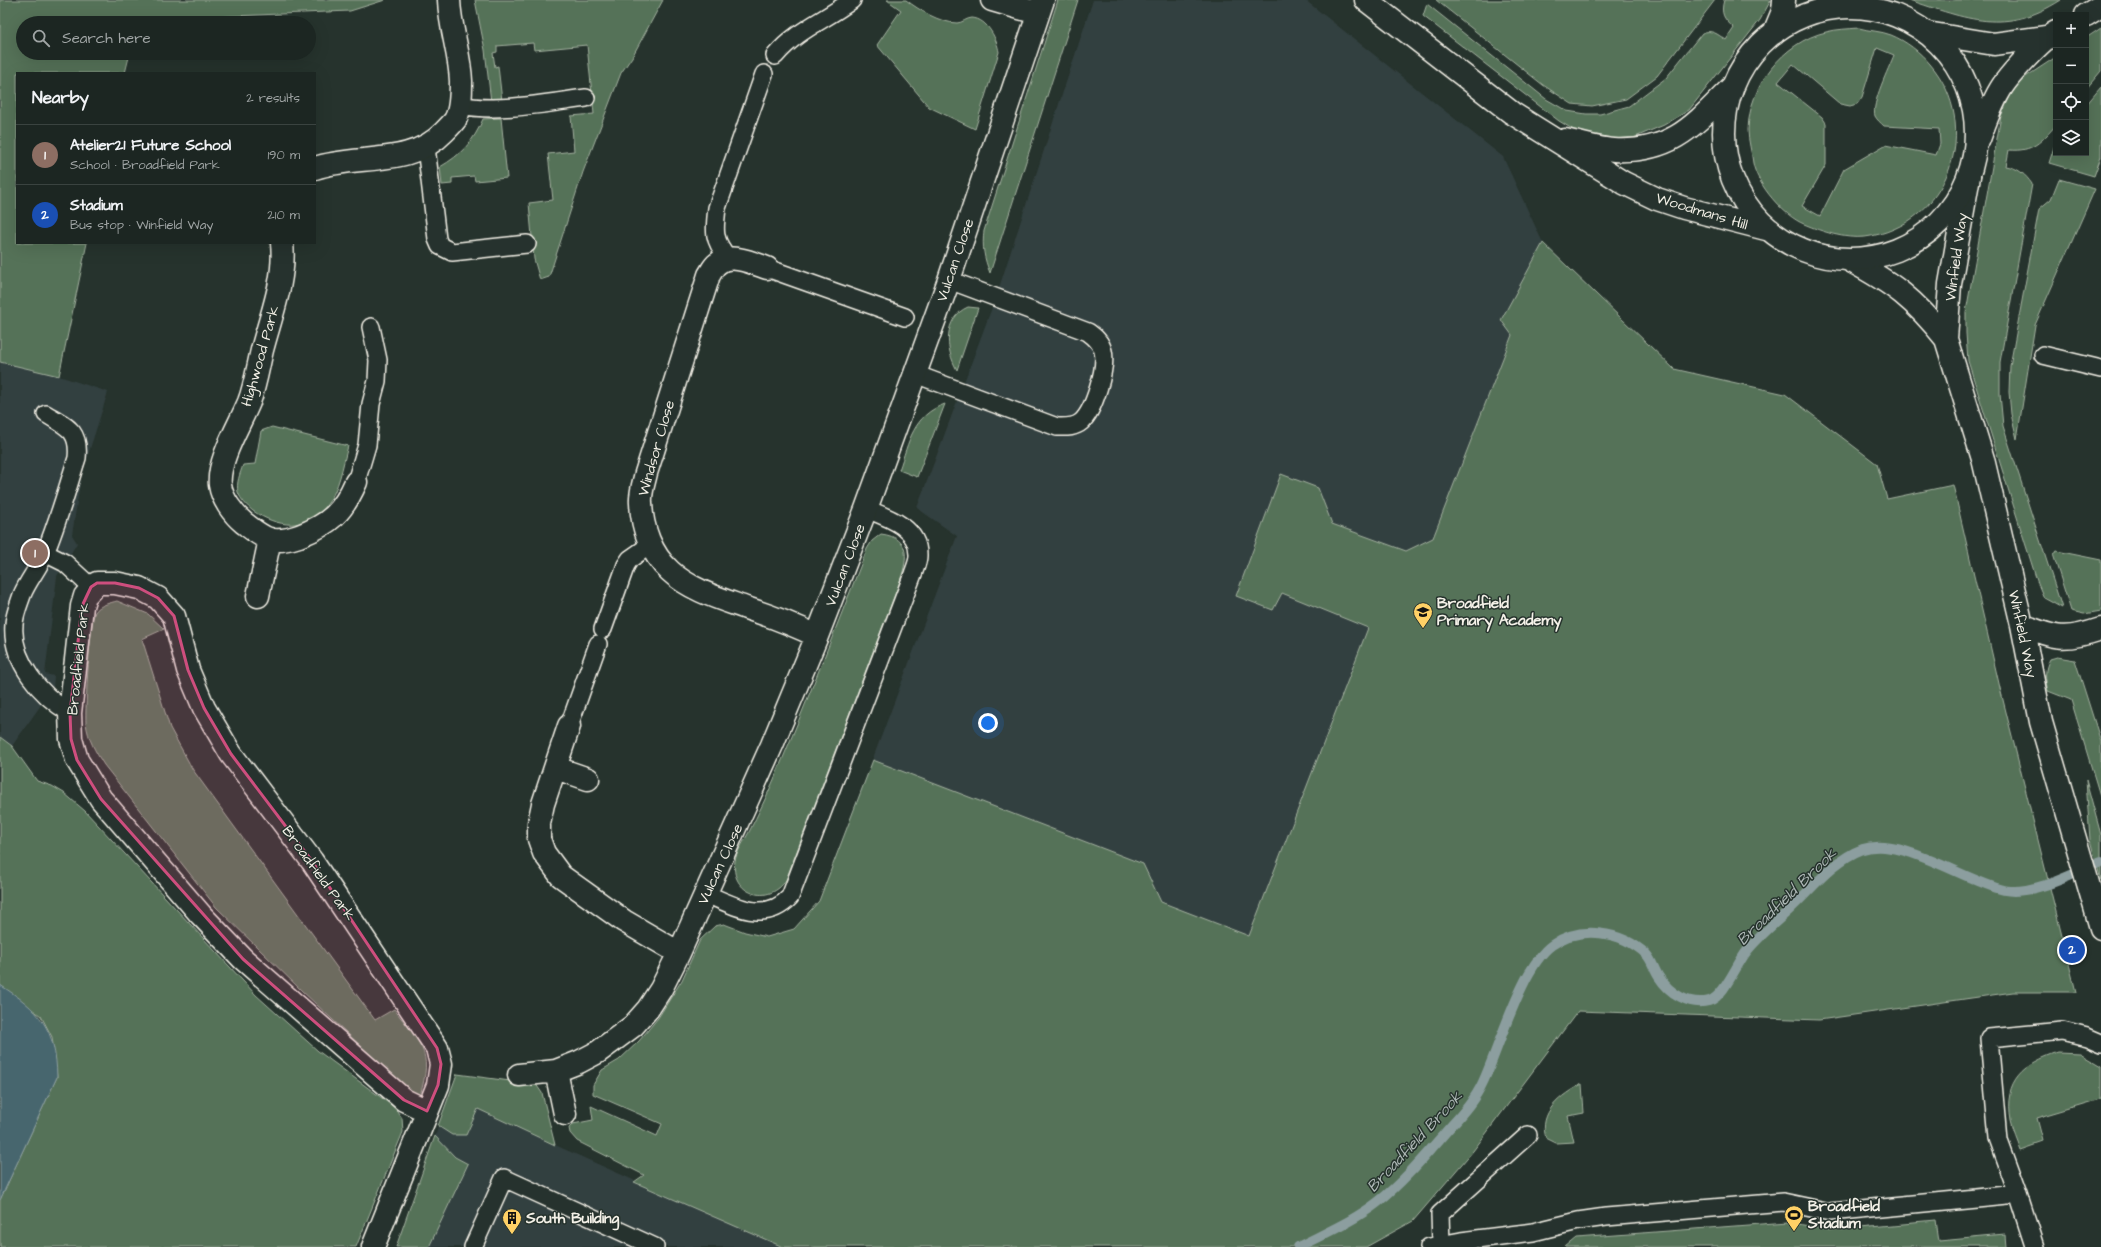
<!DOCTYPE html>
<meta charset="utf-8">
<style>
:root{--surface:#1c2622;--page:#29322f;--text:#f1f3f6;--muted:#a0a5a5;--line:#3a4340;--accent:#ffd166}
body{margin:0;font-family:"Architects Daughter",sans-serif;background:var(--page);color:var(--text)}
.controls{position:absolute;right:12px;top:12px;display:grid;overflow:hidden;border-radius:0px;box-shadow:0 4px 16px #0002}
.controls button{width:36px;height:36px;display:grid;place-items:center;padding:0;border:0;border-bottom:1px solid var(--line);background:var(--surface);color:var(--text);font:20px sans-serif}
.you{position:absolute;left:988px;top:723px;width:14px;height:14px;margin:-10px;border:3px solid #fff;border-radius:50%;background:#1a73e8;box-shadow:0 0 0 6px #1a73e833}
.badge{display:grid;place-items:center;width:26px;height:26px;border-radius:50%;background:var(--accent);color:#fff;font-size:13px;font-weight:700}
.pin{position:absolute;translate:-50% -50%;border:2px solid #fff;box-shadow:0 1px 4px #0006}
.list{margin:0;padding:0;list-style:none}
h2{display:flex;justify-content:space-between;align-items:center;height:52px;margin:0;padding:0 16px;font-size:17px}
h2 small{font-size:13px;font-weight:400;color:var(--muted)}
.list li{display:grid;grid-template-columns:26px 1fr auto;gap:12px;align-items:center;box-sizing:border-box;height:60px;padding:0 16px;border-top:1px solid var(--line)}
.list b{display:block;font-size:15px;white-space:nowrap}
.list p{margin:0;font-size:13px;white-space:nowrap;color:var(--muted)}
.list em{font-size:13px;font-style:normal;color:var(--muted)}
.icon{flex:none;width:22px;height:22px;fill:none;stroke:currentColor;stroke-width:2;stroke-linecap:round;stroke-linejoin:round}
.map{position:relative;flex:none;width:2101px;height:1247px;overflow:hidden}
.search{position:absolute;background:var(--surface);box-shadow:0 4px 16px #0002;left:16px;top:16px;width:300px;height:44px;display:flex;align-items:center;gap:10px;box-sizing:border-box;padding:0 14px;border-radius:22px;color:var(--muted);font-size:15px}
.panel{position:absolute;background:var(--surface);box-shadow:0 4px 16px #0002;left:16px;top:72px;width:300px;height:172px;border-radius:0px}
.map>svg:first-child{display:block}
.built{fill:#334040}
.green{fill:#557259;stroke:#a4b2a0;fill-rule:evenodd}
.water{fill:#47666e;stroke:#8c9e9f}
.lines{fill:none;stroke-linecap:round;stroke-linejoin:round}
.stream{stroke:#8c9e9f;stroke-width:10}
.service-casing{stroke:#f4f1e8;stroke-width:20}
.minor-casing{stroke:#f4f1e8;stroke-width:25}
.tertiary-casing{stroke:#f4f1e8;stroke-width:25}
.service{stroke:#26332d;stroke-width:17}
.minor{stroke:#26332d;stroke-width:22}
.tertiary{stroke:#26332d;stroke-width:22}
.marked{fill:#ce4e7e;fill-opacity:0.2;stroke:#ce4e7e;stroke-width:3;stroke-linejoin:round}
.labels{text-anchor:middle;stroke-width:3;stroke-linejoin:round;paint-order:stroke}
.street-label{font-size:15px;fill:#f4f1e8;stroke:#26332d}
.poi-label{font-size:15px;font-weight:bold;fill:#f4f1e8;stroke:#26332d;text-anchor:start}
.water-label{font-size:16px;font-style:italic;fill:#afb9b7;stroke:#26332d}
</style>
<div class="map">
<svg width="2101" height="1247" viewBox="0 0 2101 1247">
<rect width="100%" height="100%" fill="#26332d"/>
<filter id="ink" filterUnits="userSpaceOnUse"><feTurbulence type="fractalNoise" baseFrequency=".025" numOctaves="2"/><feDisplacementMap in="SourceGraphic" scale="8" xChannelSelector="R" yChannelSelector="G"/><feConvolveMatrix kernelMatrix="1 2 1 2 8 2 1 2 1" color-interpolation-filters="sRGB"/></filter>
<g filter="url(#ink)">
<path class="built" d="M1093 0H1305L1503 157 1543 243 1674 369 1785 394 1877 464 1950 722 1247 1176 745 932 767 937 794 929 819 901 957 536 917 508 996 297Z
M0 362 59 376 108 392 81 477 72 535 77 543 57 576 45 674 54 676 53 688 12 746 0 737Z
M457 1074 551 1129 555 1145 783 1247H396Z"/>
<path class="green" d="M0 0H385L350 11 140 20 138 23H23V53H130L125 73H17V243H87L59 376 0 362Z
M475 0H663L632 57 621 73 583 172 549 277 540 280 534 259 529 203 553 200 548 154 574 151 571 116 594 114 587 45 534 50 533 43 497 46V52L493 53 495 67 498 66 502 101 491 102 485 50Z
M887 0H906C919 10 940 23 957 23 962 23 967 18 972 18 988 19 997 40 999 52L975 129 929 107 877 45 901 10Z
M1058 0H1078L990 273C984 258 982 247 984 231Z
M1436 0H1715L1657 76 1626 99 1592 106 1572 104 1543 85Z
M1724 0H1771L1760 20 1689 110 1664 125 1633 138 1605 139 1574 130 1559 121 1423 16 1427 4 1546 99 1567 111 1586 114H1600L1629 106 1666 78 1702 33C1712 29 1717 34 1726 40L1734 28C1724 19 1720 14 1724 0Z
M1909 0H2061C2005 36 1967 19 1909 0Z
M1859 28C1869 31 1881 31 1891 35 1906 41 1920 52 1930 64 1984 127 1948 226 1865 237 1844 239 1823 232 1804 224 1784 216 1757 185 1753 163 1752 153 1748 141 1748 130 1749 86 1783 42 1826 32 1837 29 1848 29 1859 28ZM1877 48 1894 55C1889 68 1871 104 1875 116 1877 120 1881 123 1884 126L1939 129 1940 144 1936 155 1885 145 1844 169 1820 216 1802 206 1826 165V123L1822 117 1778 82 1793 64 1840 104 1850 106 1857 104 1862 97Z
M2101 28V71L2086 89V38Z
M2056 57V125C2041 142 2033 152 2009 150L2006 166C2018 168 2025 174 2032 184L2000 362V394L2003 426 2062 608 2044 598 2038 584 1968 361 1966 333V312L2001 116 2010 96 2021 80Z
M2101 87V157L2094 176 2049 163 2056 141V153H2086V105Z
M501 118 507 178 475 181 474 176 452 178V184L442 185 440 167C461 155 474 141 483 119Z
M2059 179 2095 189 2035 325 2017 439 2011 414 2009 392 2010 366 2039 209 2051 199Z
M1543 243 1674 369 1785 394 1877 464 1887 499 1953 485 2000 688 2076 992H2013L1819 1020 1578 1011 1473 1151 1413 1221 1366 1247H783L634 1182 644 1175 577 1141 570 1133 569 1128 573 1124 593 1120 591 1106 657 1136 662 1124 593 1094V1085L602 1070 619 1060 639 1041 658 1018 682 980 700 940 715 926 724 924 745 932 767 937 794 929 819 901 873 760 1143 864 1161 902 1249 936 1368 628 1282 593 1273 610 1236 596 1281 474 1318 488 1332 524 1406 551 1433 538 1512 335 1501 320Z
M968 307 978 308 957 370C945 349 943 318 968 307Z
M945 404 917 477 899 470C909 442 913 415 945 404Z
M272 427 348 446C342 467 340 488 326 506 307 532 277 527 253 511 248 507 240 499 238 492 236 483 240 474 243 465L255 464 261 431Z
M881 534C913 538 907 561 899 584L786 880C767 909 726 891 736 857 739 848 745 840 749 832 758 814 767 796 775 777 807 702 837 625 867 549L872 541Z
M2057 551 2101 560V611L2084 614 2071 611 2053 554Z
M117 601 148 614 164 629 142 639 170 728 193 770 375 1020 394 1009C420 1043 434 1051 420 1095L409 1091 302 991 216 907 104 765C95 751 88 739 86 723 85 710 90 620 95 612 99 605 110 603 117 601Z
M2057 657 2075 660 2101 742V799L2071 700 2048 691C2045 679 2044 670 2050 659Z
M0 737 12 746 37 781 52 786 64 793 85 811 256 995 318 1051 394 1107 402 1118 403 1132 356 1247H0V1200L57 1077 52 1037 41 1016 0 985Z
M2086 780 2101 835V880L2090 840Z
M2058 1052 2079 1053 2101 1066V1099L2037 1118 2043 1141 2020 1149C2017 1140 2012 1129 2010 1120 2003 1079 2024 1064 2058 1052Z
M457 1074 518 1082 535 1083 542 1093 555 1145 478 1109 466 1135H452L438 1126Z
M1582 1084 1584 1113 1568 1116 1574 1142 1556 1143 1546 1138C1538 1112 1561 1095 1582 1084Z
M435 1136 455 1157 468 1164 429 1247H396Z
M1936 1220 1939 1241 2005 1235 2006 1247H1565L1576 1238 1788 1222 1829 1230Z"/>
<path class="water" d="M0 985C40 1010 56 1029 57 1077L0 1200Z"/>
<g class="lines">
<path class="stream" d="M1298 1247C1325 1233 1354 1221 1378 1202 1402 1183 1424 1157 1445 1133 1459 1117 1474 1102 1483 1082 1499 1048 1522 966 1552 945 1580 925 1621 931 1646 954 1652 960 1654 970 1659 977 1669 993 1689 1006 1709 1001 1724 997 1737 963 1747 951 1759 936 1775 923 1789 910 1812 889 1833 860 1863 849 1901 836 1965 881 2004 890 2032 896 2075 873 2101 862"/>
<g class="service-casing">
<path id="service" d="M775 56C798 29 824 21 852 0
M459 105C497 113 548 103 586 98
M426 147 437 239 440 246 452 252 527 244
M729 259C713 240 714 232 717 208L764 74
M767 268 905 317
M2043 355 2101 369
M915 374 1057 427C1065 427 1074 428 1081 422 1094 411 1107 367 1103 351 1101 342 1095 337 1088 332L949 280
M46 414C66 426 80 430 77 458 67 489 58 522 45 553 39 568 28 580 22 595 19 604 14 615 14 625 11 661 41 696 70 713
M356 482 367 445 371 404 377 381 378 360 371 327
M45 553 65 563 91 587
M603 629 626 565 630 559 650 545
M569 726 598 644
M706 894C735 906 765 924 790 897L913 574C915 568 918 562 918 556 919 527 887 517 866 509
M2018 1194 2035 1247
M1441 1244 1440 1214 1528 1135
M473 1247 504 1178 655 1247
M1429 1247 1461 1241 1533 1232 1578 1221 1606 1217 1783 1202 1830 1212 2018 1194 1998 1139 1989 1038 2062 1031 2087 1037 2101 1043"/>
</g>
<g class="minor-casing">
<path id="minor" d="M992 0 1037 13
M315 168C357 154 411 167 444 132 448 128 452 124 455 120 461 110 461 93 461 81 460 54 450 28 449 0
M1969 176 1950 284 1946 339 1983 459 2022 625 2041 722 2101 928
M282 243C286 279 271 315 262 350 258 367 255 386 249 402 240 424 217 461 220 485 222 499 233 514 244 523 252 529 260 536 269 539 279 542 290 539 299 536 330 524 343 512 356 482
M1849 260C1894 284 1914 299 1946 339
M767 268C753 263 730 252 717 264 714 266 711 272 709 275L646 473C644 482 640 493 641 503 642 528 651 554 670 571 690 590 721 599 746 608 771 616 794 625 817 636
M258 596 270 539
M2022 625C2057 639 2065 641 2101 629
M569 726 543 804 539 823V839L544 853 561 876 624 921 679 953
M556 768 588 779
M556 1071 565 1114
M519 1075 556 1071 579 1062 598 1052 633 1026 648 1009 661 989 679 953 772 745 817 636 866 509 949 280 1043 0
M373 1247 438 1085 441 1064 437 1048 312 861 231 754 204 708 188 670 174 616 158 598 139 588 115 583H97L85 596 82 606 70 713 71 739 77 760 101 799 201 915 243 959 404 1100 427 1111"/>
</g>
<g class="tertiary-casing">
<path id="tertiary" d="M1366 0 1512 113 1624 183 1657 199 1684 208 1770 230
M1724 133a126 126 0 1 1 252 0a126 126 0 1 1-252 0Z
M2086 15 2101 6
M1774 33 1783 11 1784 0
M1927 33 1994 44 2046 37
M1979 139C1985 122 1991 105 2000 90 2008 76 2042 39 2056 32
M1565 140C1581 143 1598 149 1614 150 1673 153 1695 124 1733 86"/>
</g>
<use href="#service" class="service"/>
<use href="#minor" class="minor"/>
<use href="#tertiary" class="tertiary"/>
</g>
</g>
<path class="marked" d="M97 583H115L139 588 158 598 174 616 188 670 204 708 231 754 312 861 437 1048 441 1064 438 1085 427 1111 404 1100 243 959 101 799 77 760 71 739 70 713 82 606 91 587Z"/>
<defs>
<g id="school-pin" transform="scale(1)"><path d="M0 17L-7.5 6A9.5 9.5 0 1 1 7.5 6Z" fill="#ffd166" stroke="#26332d"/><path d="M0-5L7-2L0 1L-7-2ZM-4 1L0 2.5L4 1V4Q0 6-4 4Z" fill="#111"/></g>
<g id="stadium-pin" transform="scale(1)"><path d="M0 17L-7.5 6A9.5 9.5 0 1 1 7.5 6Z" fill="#ffd166" stroke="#26332d"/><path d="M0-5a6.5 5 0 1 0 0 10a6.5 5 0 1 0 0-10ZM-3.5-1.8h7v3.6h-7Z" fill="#111"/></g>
<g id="building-pin" transform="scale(1)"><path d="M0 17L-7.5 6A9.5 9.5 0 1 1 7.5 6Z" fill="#ffd166" stroke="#26332d"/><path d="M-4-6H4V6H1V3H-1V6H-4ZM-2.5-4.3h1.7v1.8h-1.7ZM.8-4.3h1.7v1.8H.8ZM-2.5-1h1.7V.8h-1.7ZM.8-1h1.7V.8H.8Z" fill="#111"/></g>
</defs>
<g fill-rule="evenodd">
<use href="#school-pin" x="1423" y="612"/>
<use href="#stadium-pin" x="1794" y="1215"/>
<use href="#building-pin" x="512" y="1218"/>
</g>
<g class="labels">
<g class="street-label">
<text transform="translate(1702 211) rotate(17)" y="5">Woodmans Hill</text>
<text transform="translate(1956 257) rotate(-82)" y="5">Winfield Way</text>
<text transform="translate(955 260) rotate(-71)" y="5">Vulcan Close</text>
<text transform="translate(260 356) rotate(-74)" y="5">Highwood Park</text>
<text transform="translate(656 448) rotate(-74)" y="5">Windsor Close</text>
<text transform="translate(845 565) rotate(-69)" y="5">Vulcan Close</text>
<text transform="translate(2023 634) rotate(78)" y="5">Winfield Way</text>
<text transform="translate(78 659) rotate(-84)" y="5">Broadfield Park</text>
<text transform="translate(720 864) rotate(-65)" y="5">Vulcan Close</text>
<text transform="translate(319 873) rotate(54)" y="5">Broadfield Park</text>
</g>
<g class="poi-label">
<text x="1437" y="608">Broadfield<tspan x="1437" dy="17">Primary Academy</tspan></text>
<text x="1808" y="1211">Broadfield<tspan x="1808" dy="17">Stadium</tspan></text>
<text x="526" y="1223">South Building</text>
</g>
<g class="water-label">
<text transform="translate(1786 896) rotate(-44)" y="6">Broadfield Brook</text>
<text transform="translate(1414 1141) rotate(-47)" y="6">Broadfield Brook</text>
</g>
</g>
</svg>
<div class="controls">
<button>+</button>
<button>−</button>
<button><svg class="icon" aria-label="locate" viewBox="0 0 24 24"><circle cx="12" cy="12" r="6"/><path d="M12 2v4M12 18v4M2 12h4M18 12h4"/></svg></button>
<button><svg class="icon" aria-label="layers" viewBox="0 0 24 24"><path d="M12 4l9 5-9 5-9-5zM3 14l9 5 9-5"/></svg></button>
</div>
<div class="you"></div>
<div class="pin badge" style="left:35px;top:553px;background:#8d6e63">1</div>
<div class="pin badge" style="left:2072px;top:950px;background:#1a4fb4">2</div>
<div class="search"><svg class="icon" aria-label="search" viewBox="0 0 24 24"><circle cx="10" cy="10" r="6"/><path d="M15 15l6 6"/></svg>Search here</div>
<section class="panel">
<h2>Nearby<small>2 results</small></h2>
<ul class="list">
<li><span class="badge" style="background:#8d6e63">1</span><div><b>Atelier21 Future School</b><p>School · Broadfield Park</p></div><em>190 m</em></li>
<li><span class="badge" style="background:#1a4fb4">2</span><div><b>Stadium</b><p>Bus stop · Winfield Way</p></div><em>210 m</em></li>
</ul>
</section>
</div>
